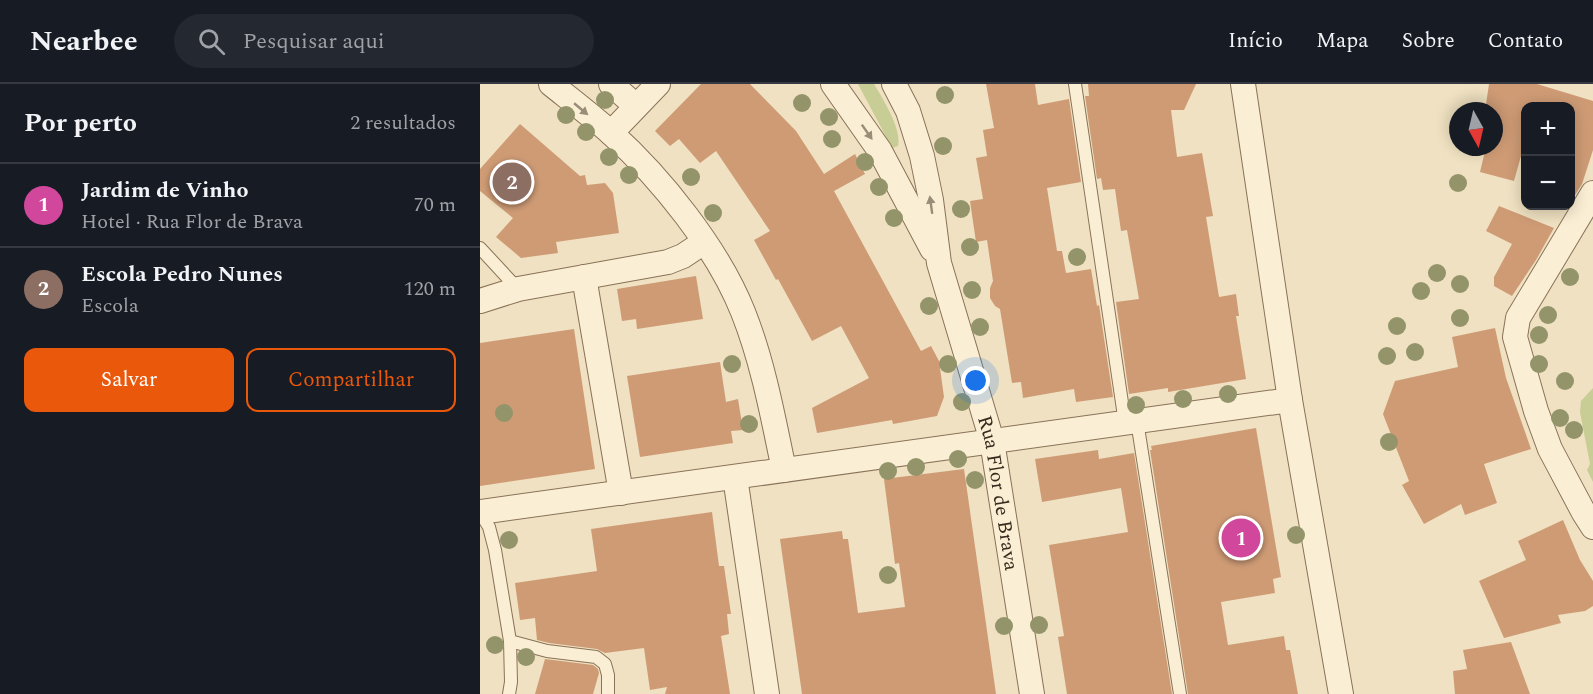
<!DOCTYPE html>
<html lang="pt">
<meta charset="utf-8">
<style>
:root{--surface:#171b24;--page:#242831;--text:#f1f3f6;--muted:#9ea1a6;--line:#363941;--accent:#ea580c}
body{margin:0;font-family:Spectral,serif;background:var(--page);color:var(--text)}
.controls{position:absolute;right:18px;top:18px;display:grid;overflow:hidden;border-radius:12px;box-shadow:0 3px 15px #0003}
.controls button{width:54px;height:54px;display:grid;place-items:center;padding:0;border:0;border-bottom:2px solid var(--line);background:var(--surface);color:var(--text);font:30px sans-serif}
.compass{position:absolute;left:969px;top:18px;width:54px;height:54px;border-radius:50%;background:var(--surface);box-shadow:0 3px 15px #0003;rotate:172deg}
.you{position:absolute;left:496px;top:297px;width:21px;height:21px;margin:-15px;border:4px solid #fff;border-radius:50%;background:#1a73e8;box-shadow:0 0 0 9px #1a73e833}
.badge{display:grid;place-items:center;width:39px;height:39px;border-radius:50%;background:var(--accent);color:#fff;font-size:20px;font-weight:700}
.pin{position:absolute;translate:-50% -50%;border:3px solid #fff;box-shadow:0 2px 6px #0006}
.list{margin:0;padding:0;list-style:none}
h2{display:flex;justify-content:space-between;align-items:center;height:78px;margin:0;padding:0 24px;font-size:26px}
h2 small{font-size:20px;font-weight:400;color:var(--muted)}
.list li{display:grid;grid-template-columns:39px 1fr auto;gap:18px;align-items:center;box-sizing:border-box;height:84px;padding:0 24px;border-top:2px solid var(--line)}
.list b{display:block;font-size:22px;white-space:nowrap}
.list p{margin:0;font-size:20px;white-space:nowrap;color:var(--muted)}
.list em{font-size:20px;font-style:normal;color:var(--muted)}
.actions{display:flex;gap:12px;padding:18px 24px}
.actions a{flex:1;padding:14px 0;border:2px solid var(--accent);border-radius:12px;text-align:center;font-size:21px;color:var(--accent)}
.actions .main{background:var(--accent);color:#fff}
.icon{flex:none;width:33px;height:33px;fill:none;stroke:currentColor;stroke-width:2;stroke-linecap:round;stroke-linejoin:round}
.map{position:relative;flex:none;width:1113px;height:610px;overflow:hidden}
header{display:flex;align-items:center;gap:36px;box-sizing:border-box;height:84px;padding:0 30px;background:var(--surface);border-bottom:2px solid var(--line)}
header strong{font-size:28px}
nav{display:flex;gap:33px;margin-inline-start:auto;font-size:21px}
.search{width:420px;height:54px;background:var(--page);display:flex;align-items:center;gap:15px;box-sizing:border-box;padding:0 21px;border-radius:33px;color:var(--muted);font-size:22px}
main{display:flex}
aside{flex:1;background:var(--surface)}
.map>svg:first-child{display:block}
.green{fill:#c7cd94}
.building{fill:#ce9b75}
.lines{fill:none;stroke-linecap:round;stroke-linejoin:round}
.lane-casing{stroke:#897258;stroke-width:14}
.street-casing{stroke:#897258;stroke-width:26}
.lane{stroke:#faeed4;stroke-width:12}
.street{stroke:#faeed4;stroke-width:24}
.tree{fill:#93946a}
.oneway{fill:#998c78}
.labels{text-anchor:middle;stroke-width:6;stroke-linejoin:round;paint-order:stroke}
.street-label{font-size:20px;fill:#382a1d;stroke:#f6ebd0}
</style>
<header>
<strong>Nearbee</strong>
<div class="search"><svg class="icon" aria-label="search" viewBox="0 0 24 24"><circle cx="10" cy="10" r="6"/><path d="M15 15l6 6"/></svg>Pesquisar aqui</div>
<nav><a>Início</a><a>Mapa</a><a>Sobre</a><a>Contato</a></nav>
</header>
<main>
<aside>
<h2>Por perto<small>2 resultados</small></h2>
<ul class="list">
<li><span class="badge" style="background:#d1479c">1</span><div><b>Jardim de Vinho</b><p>Hotel · Rua Flor de Brava</p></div><em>70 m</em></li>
<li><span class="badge" style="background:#8d6e63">2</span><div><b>Escola Pedro Nunes</b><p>Escola</p></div><em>120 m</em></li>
</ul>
<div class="actions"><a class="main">Salvar</a><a>Compartilhar</a></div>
</aside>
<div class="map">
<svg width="1113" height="610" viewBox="0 0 1113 610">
<rect width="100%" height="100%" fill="#efe1c1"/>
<path class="green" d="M378 0H394C403 15 422 45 418 62L412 64Z
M1113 304V398L1107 386 1110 380 1100 328 1101 317Z"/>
<path class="building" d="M221 0H270L316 47 344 90 375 70 385 90 354 107 441 267 451 262 459 277 464 313 457 332 413 340 412 336 337 349 332 324 389 294 361 242 332 257 298 195 296 196 274 156 290 147 236 67 220 79 199 55 190 62 175 47Z
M506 0H555L558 21 589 15 601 98 567 104 577 167H582L586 189 611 185 617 222 619 221 633 313 596 318 594 305 543 314 541 298 532 299 520 225 515 222 510 214V204L513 197 507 156 496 158 490 117 503 115 496 74 507 72 503 46 514 44Z
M608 0H716L704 26H691L697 73 722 69 733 132 726 133 739 213 756 210 759 232H756L766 295 688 308V304L649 310 636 218 659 215 647 146 641 147 635 105 623 106 621 94 617 95 605 12H609Z
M1009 0H1057L1113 17V66L1102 100 1090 119V22H1046V54L1034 97 1000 88 1006 63H1014L1015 27H1005Z
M40 40 100 92 105 91 107 101 125 99 133 109 139 149 76 158 78 169 41 174 16 153 33 134 0 107V85Z
M1019 122 1074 144 1056 176 1032 212 1014 202V193L1032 160 1006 147Z
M216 192 223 235 157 245 156 235 142 237 137 205Z
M1015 244 1026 294 1051 365 1004 380 1017 419 985 431 981 420 944 440 922 401 929 397 903 330 915 297 978 283 972 253Z
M94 245 115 385 0 402V259Z
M240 278 246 318 258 315 263 346 251 347 253 359 160 373 147 292Z
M776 344 801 493 793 495 795 509 741 518 748 561 804 552 806 566H810L818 610H708L670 366H672L671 362Z
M618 366 619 375 654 369 692 610H587L578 553 584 552 569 461 648 448 641 404 562 418 555 375Z
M484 385 516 610H322L300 455 362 447 363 455H368L378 529 425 523 419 479 415 480 404 395Z
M232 428 239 482H244L251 530H247L249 550 241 552 250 610H185L187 603 170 606 164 564 125 569 117 565 69 559 57 556 55 534 40 536 35 499 117 487 111 445Z
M1083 436 1100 476 1113 497V522L1105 527 1078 531 1081 539 1024 554 999 497 1046 476 1038 457Z
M1031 558 1050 610H975L973 587 987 585 983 566Z
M65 575 113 581 118 585 119 589 113 610H55Z"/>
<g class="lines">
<g class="lane-casing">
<path id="lane" d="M595 0 645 339
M0 164 38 205
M657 337 700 610
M0 428 9 443 15 466 30 557 31 598 29 610
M30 557 67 567 116 573 125 580 128 591V610"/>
</g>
<g class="street-casing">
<g id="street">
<path d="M71 0C91 16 112 32 131 49 181 94 238 165 263 228 283 278 293 333 304 386"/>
<path d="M131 0 156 22"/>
<path d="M353 0 400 67 452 165"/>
<path id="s1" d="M414 0 428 27 442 72 451 116 459 179 512 357 552 610"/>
<path d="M763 0 810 316 861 610"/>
<path d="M131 49 178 0"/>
<path d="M1113 109 1038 234 1035 253 1056 327 1070 365 1104 429 1113 443"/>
<path d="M104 193 141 409"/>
<path d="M0 217 38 205 188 178 203 172 224 158"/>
<path d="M255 393 287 610"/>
<path d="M0 428 810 316"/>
</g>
</g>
<use href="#lane" class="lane"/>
<use href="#street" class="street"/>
</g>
<g class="tree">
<circle cx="465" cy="11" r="9"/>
<circle cx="125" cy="16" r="9"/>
<circle cx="322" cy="19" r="9"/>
<circle cx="86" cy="31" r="9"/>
<circle cx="349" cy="33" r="9"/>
<circle cx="106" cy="48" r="9"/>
<circle cx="352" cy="55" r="9"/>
<circle cx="463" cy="62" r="9"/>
<circle cx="129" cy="73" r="9"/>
<circle cx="385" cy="78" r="9"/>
<circle cx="149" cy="91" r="9"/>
<circle cx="211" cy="93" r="9"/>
<circle cx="978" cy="99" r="9"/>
<circle cx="399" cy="103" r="9"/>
<circle cx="481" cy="125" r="9"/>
<circle cx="233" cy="129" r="9"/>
<circle cx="414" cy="134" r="9"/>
<circle cx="490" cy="163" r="9"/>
<circle cx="597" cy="173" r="9"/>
<circle cx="957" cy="189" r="9"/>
<circle cx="1090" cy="193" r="9"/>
<circle cx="980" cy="200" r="9"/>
<circle cx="492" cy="206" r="9"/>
<circle cx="941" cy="207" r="9"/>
<circle cx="449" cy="222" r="9"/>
<circle cx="1068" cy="231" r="9"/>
<circle cx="980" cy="234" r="9"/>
<circle cx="917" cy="242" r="9"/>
<circle cx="500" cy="243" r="9"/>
<circle cx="1059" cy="251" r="9"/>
<circle cx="935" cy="268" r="9"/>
<circle cx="907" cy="272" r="9"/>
<circle cx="252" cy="280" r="9"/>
<circle cx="468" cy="280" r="9"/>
<circle cx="1059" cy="280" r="9"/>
<circle cx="1085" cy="297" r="9"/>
<circle cx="748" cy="310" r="9"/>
<circle cx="703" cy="315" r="9"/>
<circle cx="482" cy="318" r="9"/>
<circle cx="656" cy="321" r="9"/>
<circle cx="24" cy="329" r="9"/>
<circle cx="1080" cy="334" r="9"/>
<circle cx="269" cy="340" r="9"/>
<circle cx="1094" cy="346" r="9"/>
<circle cx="909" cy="358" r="9"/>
<circle cx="478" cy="375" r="9"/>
<circle cx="436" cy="383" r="9"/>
<circle cx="408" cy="387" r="9"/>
<circle cx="495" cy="396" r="9"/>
<circle cx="816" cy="451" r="9"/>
<circle cx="29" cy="456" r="9"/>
<circle cx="408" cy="491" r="9"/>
<circle cx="559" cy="541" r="9"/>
<circle cx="524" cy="542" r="9"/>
<circle cx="15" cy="561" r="9"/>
<circle cx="46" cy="573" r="9"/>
</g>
<defs><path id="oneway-solid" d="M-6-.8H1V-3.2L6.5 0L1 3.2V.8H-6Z" transform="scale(1.5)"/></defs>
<g class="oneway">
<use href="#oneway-solid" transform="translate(101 25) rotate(40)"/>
<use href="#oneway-solid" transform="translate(387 48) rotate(55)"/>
<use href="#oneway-solid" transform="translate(451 121) rotate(-98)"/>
</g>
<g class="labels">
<g class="street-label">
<text dy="7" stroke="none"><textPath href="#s1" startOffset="424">Rua Flor de Brava</textPath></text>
</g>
</g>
</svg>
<div class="controls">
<button>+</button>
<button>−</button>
</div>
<svg class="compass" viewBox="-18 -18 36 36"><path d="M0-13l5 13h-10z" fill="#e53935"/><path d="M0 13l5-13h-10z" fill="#9ea1a6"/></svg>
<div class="you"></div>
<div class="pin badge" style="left:761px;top:454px;background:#d1479c">1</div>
<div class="pin badge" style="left:32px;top:98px;background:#8d6e63">2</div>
</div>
</main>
